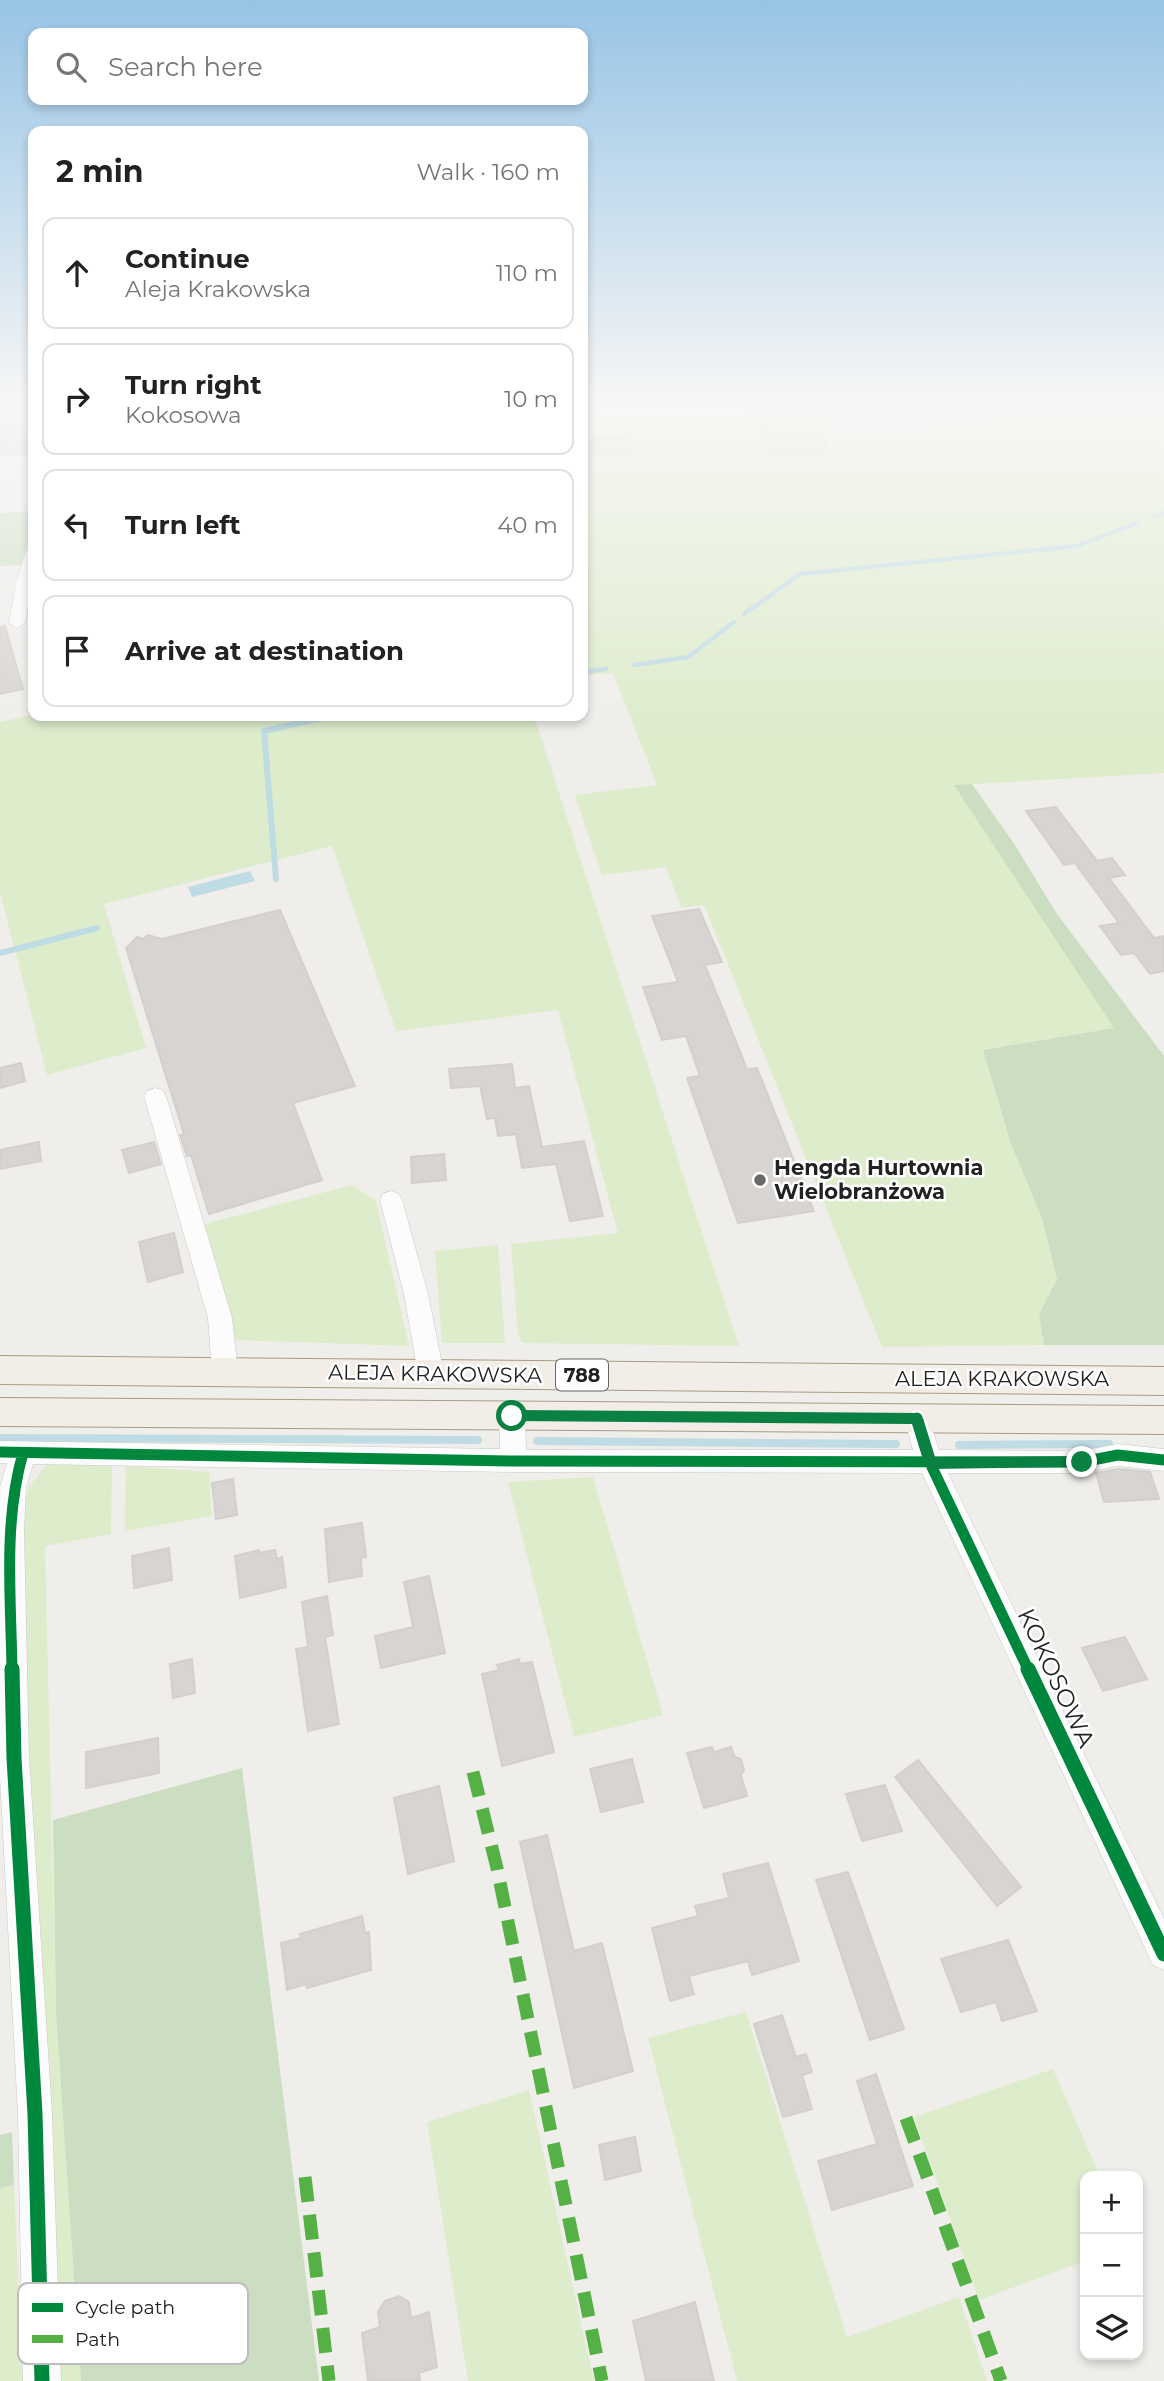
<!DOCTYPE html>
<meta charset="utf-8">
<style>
:root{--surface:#fff;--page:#f6f6f6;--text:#222;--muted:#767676;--line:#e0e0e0}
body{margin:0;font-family:Montserrat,sans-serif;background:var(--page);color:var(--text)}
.controls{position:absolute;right:21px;bottom:21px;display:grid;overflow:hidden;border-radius:14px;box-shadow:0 4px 10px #0003}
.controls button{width:63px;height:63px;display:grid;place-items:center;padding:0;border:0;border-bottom:2px solid var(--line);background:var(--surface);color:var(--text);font:35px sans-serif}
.stop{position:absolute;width:21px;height:21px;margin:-16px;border:5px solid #0b8043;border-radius:50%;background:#fff}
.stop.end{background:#0b8043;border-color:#fff;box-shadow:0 2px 7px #0008}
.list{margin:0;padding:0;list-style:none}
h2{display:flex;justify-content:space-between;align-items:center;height:91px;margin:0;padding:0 28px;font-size:30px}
h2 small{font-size:23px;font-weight:400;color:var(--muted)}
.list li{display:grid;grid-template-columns:46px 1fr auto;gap:21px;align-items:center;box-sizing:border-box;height:112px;margin:0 14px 14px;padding:0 14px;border:2px solid var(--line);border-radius:14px}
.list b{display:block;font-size:26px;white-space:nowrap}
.list p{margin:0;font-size:23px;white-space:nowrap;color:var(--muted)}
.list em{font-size:23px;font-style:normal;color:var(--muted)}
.icon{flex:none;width:38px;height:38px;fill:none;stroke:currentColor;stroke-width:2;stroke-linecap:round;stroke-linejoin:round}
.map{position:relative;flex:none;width:1164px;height:2381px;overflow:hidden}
.search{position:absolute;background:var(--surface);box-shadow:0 4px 10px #0003;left:28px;top:28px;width:560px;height:77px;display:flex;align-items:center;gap:18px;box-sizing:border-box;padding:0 24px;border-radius:14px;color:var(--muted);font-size:26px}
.panel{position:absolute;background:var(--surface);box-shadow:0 4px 10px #0003;left:28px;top:126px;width:560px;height:595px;border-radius:14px}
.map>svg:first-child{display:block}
.grass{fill:#ddeccb}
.forest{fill:#cbdec1}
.water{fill:#bfdbe3}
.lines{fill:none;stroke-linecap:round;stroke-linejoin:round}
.stream-far2{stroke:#bfdbe3;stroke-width:4.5}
.stream-far1{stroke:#bfdbe3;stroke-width:6}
.stream{stroke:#bfdbe3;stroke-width:8}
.building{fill:#d7d4d2;stroke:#d3d0cc;stroke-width:2}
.minor-casing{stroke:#c9c8c7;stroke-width:1}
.major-casing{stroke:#a79c86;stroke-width:2}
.minor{fill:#fdfcfc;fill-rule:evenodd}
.major{fill:#f3ede7;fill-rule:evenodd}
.quiet{stroke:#55b145;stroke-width:13;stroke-dasharray:25 13;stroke-linecap:butt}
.cycleway-far1-casing{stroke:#fff;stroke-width:16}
.cycleway-casing{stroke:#fff;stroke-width:19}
.cycleway-far1{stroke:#00873e;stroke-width:11}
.cycleway{stroke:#00873e;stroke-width:15}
.route{fill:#0b8043}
.poi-dot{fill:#6a6968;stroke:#fff;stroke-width:2.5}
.labels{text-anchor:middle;stroke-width:5;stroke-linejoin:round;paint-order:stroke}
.shield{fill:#fff;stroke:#646464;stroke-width:2}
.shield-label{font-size:19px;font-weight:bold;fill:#222}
.poi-label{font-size:21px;font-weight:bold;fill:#222;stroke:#fff;text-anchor:start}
.street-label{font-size:21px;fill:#222;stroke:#fff}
.near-street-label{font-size:24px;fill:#222;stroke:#fff}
.key{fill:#fff;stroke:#bdbdbd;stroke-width:2}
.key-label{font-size:19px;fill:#222}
</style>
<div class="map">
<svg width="1164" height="2381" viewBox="0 0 1164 2381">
<rect width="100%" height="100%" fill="#f0eeeb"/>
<path class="grass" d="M685 405H842L836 408H692Z
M1164 409V773L955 785 1115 1028 983 1050 1011 1144 1042 1218 1057 1279 1039 1314 1044 1345 882 1347 704 905 681 908 666 867 602 875 575 795 657 785 613 673 583 676V457H631L628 434 583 435V420L591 419V415L754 413 763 455H830L825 433 997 430 989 411Z
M33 715 534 716 739 1346 523 1343 518 1334 511 1244 618 1233 558 1010 396 1031 332 846 104 904 146 1048 47 1075 0 892V722Z
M352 1185 376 1201 409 1346 235 1340 201 1225Z
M498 1245 505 1343H442L435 1251Z
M47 1464 112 1465 111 1534 45 1546 56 2013 81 2381H58L23 1688 24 1505 29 1487Z
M126 1466 209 1472 212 1516 125 1531Z
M593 1477 663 1715 574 1737 508 1482Z
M746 2012 847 2337 959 2297 987 2381H737L648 2038Z
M1053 2069 1100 2176H1085V2261L979 2300 914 2117Z
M529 2090 594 2381H468L427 2122Z
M14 2185 23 2381H0V2188Z"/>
<path class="forest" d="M754 413H839L842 421H823L830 455H763Z
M628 434 632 457H583V435Z
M33 511V543L25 551 21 565 0 566V513Z
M972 784 1013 842 1057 914 1164 1056V1345H1044L1039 1314 1057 1279 1042 1218 1011 1144 983 1050 1114 1028 954 785Z
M242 1768 319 2381H81L56 2013 53 1820Z
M12 2132 14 2185 0 2188V2135Z"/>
<path class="water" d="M250 871 255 881 192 897 188 887Z"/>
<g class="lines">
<path class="stream-far2" d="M1155 517 1164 513
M744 614 800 574 1077 546 1137 523
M634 665 688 657 734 622
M583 672 606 669
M319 718 329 716"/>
<path class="stream-far1" d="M276 879 264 731 326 717
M0 953 97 928"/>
<path class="stream" d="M0 1438 478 1440
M537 1441 896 1444
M959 1445 1109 1444"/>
</g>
<path class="building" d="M33 410V453L0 455V412Z
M5 626 23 689 0 694V627Z
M1056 807 1097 861 1112 858 1125 875 1109 878 1154 938 1164 936V971L1150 974 1134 953 1121 955 1100 926 1119 923 1075 863 1064 865 1026 811Z
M699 909 722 962 705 965 747 1069 757 1068 814 1211 738 1223 687 1078 700 1076 686 1036 662 1040 643 987 678 982 652 916Z
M280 910 355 1086 293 1103 322 1180 209 1214 191 1155 187 1156 180 1135 184 1134 126 948 137 937 143 939 148 935 162 939Z
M21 1063 25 1081 0 1088V1068Z
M512 1064 515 1088 529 1086 542 1147 584 1141 603 1216 570 1221 556 1164 522 1168 516 1134 498 1136 495 1118 487 1119 480 1086 451 1088 449 1069Z
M39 1142 41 1161 0 1169V1150Z
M154 1142 161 1164 129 1173 122 1150Z
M444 1154 446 1180 412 1183 411 1157Z
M174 1233 183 1272 148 1282 139 1242Z
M1118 1469 1150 1472 1159 1499 1104 1502 1096 1473Z
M233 1479 237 1515 216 1519 212 1483Z
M362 1523 366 1557 361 1558 362 1576 329 1582 325 1529Z
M169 1548 172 1580 134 1588 132 1556Z
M259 1550V1553L275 1550 277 1559 282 1557 286 1587 240 1598 235 1556Z
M429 1576 445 1653 381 1668 375 1636 413 1627 404 1582Z
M327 1596 333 1635 325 1637 339 1724 308 1731 296 1649 308 1647 302 1602Z
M1125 1637 1147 1679 1103 1691 1082 1648Z
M192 1659 195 1693 173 1698 170 1664Z
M519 1659 520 1664 532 1662 554 1752 502 1766 482 1674 499 1670 497 1665Z
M158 1738 159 1773 86 1788V1752Z
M712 1747 714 1752 731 1747 735 1757 741 1759 744 1770 741 1775 747 1796 704 1808 687 1753Z
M632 1759 643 1802 601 1812 590 1769Z
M918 1760 1021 1887 997 1906 895 1777Z
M885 1785 902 1831 862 1841 846 1794Z
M439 1786 454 1861 408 1874 394 1798Z
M547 1835 574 1951 602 1943 633 2071 574 2088 520 1842Z
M768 1863 799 1961 752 1975 748 1961 689 1976 694 1994 670 2001 652 1928 698 1916 695 1906 729 1898 723 1874Z
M848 1872 904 2029 870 2040 816 1880Z
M362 1916 365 1933 369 1932 371 1970 307 1988 306 1984 287 1990 281 1943 301 1938 300 1934Z
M1008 1940 1037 2011 1002 2021 996 2002 961 2012 941 1959Z
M782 2015 796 2057 806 2054 812 2072 802 2075 812 2109 783 2117 754 2024Z
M876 2074 913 2186 832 2210 818 2161 877 2144 857 2081Z
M635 2137 641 2171 605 2180 599 2145Z
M399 2296 409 2302 411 2318 429 2312 437 2367 419 2373 420 2381H368L362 2333 380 2327 378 2312 385 2301Z
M695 2302 714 2381H646L633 2321Z"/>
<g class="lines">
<g class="minor-casing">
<path id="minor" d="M1164 405V411L583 417V409Z
M33 548V574L25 623 17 628 9 623 16 583 26 552Z
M155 1088 163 1091 166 1096 232 1318 238 1372 234 1379 225 1382 216 1379 212 1372 208 1318 144 1096 147 1091Z
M391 1191 399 1194 402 1200 428 1294 444 1374 440 1381 431 1384 422 1381 418 1374 404 1294 380 1200 383 1194Z
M512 1405 521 1408 525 1416 526 1450H913L904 1418 908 1410 917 1407 926 1410 939 1450 1082 1451 1118 1444 1164 1449V1471L1118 1466 1082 1473H948L1164 1919V1970L1153 1965 922 1473 513 1472 33 1464 26 1488 24 1531 29 1758 52 2114 61 2381H23L18 2114 0 1777V1487L7 1463H0V1441L500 1449 499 1416 503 1408Z"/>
</g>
<g class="major-casing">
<path id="major" d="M0 1356 1164 1367V1395L0 1384Z
M0 1398 1164 1406V1434L0 1426Z"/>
</g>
<use href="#minor" class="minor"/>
<use href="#major" class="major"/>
<path class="quiet" d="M473 1772 497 1868 602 2381
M906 2118 1001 2381
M305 2177 329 2381"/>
<g class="cycleway-far1-casing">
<path id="cycleway-far1" d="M917 1418 930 1463 1029 1671
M0 1452 513 1461 1082 1462 1118 1455 1164 1460
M12 1671C11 1598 3 1523 23 1453"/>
</g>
<g class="cycleway-casing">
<path id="cycleway" d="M12 1669 14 1758 35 2114 42 2381
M1028 1669 1164 1954"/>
</g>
<use href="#cycleway-far1" class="cycleway-far1"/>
<use href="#cycleway" class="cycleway"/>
</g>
<linearGradient id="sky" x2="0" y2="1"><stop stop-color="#97c4e6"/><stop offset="0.55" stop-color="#f8f7f6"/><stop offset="1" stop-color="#f8f7f6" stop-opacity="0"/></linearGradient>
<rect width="1164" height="738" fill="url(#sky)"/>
<path class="route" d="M512 1410 917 1413 923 1418 935 1457 1082 1456 1089 1462 1082 1467 930 1469 924 1463 912 1424 512 1421 505 1416Z"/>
<circle class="poi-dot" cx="760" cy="1180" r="7"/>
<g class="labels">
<rect class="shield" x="556" y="1359.5" width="52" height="31" rx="5"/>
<g class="shield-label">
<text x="582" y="1382">788</text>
</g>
<g class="poi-label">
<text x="774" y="1175">Hengda Hurtownia<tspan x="774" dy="24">Wielobranżowa</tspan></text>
</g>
<g class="street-label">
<text transform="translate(435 1374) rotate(1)" y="7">ALEJA KRAKOWSKA</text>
<text x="1002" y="1386">ALEJA KRAKOWSKA</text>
</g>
<g class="near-street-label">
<text transform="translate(1056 1678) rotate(65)" y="8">KOKOSOWA</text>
</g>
</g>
<rect x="18" y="2283" width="230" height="81" rx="10" class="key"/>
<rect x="32" y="2303" width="31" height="9" fill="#00873e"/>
<rect x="32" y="2335" width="31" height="8" fill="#55b145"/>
<g class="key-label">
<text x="75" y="2314">Cycle path</text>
<text x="75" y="2346">Path</text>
</g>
</svg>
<div class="controls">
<button>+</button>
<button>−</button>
<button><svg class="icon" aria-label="layers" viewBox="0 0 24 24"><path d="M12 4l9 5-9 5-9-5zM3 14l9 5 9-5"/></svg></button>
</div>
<div class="stop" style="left:512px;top:1416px"></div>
<div class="stop end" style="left:1082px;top:1462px"></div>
<div class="search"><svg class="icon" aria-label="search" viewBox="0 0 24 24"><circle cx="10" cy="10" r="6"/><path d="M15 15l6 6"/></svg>Search here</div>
<section class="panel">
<h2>2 min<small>Walk · 160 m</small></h2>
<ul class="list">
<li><svg class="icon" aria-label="ahead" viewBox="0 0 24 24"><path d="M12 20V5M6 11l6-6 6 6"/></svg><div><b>Continue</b><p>Aleja Krakowska</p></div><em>110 m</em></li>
<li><svg class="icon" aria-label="right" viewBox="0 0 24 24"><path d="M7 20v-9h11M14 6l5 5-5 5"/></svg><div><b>Turn right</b><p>Kokosowa</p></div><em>10 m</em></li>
<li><svg class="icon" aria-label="left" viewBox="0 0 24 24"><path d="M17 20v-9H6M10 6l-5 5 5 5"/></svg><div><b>Turn left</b></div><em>40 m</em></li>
<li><svg class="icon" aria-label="arrive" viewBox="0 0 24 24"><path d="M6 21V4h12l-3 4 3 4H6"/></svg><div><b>Arrive at destination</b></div></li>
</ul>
</section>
</div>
